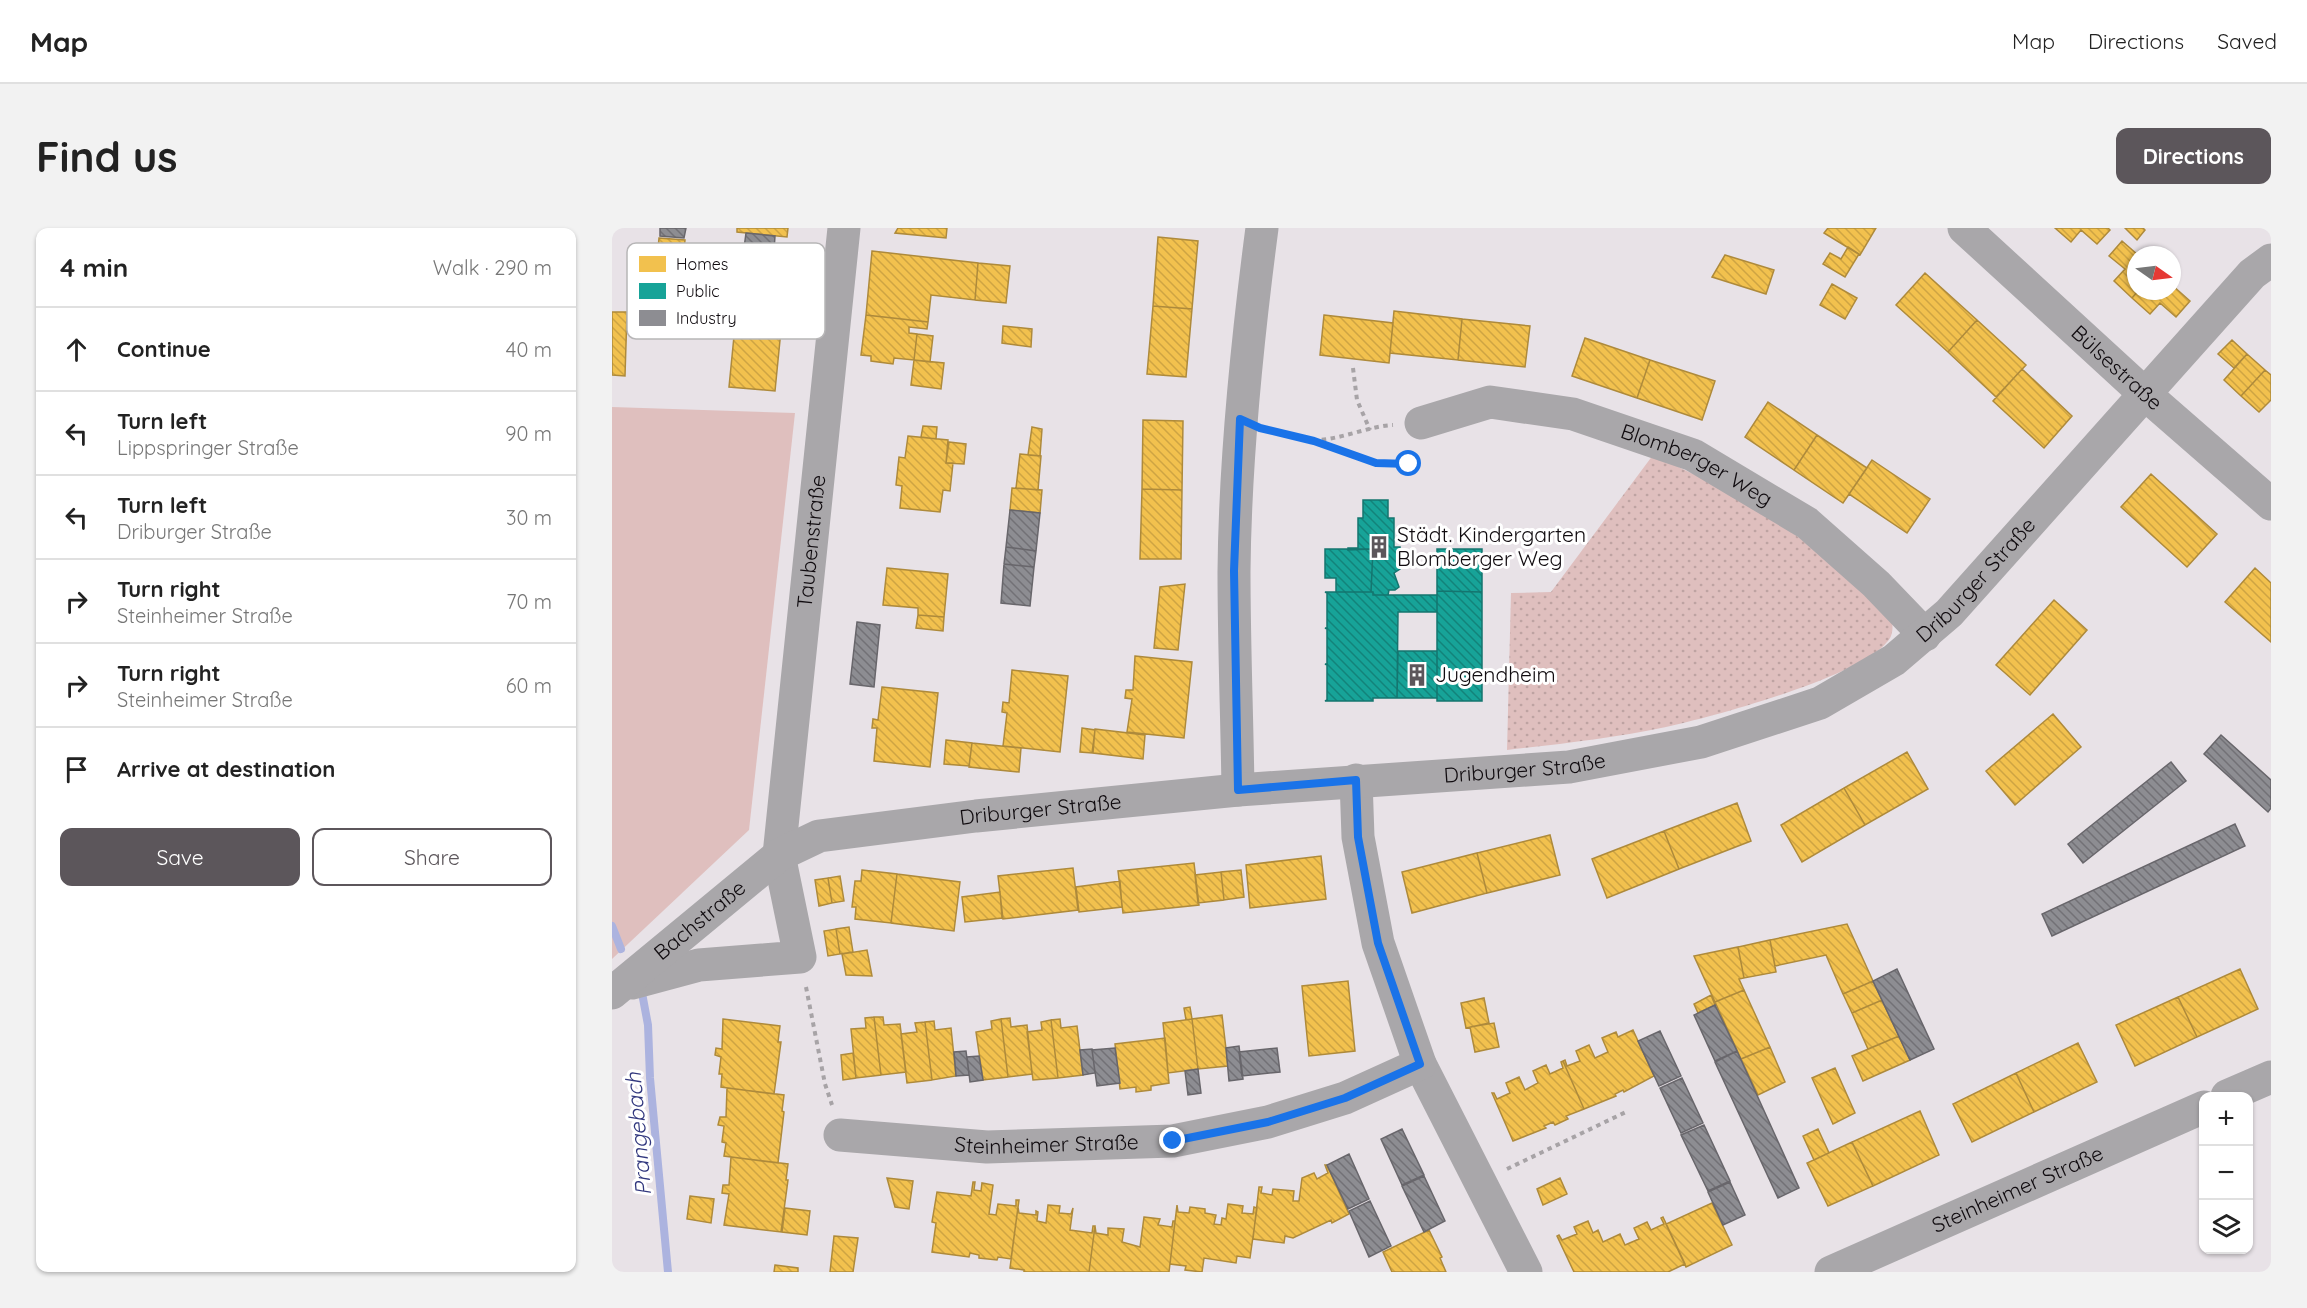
<!DOCTYPE html>
<meta charset="utf-8">
<style>
:root{--surface:#fff;--page:#f2f2f2;--text:#222;--muted:#767676;--line:#e0e0e0;--accent:#5c565b}
body{margin:0;font-family:Quicksand,sans-serif;background:var(--page);color:var(--text)}
.controls{position:absolute;right:18px;bottom:18px;display:grid;overflow:hidden;border-radius:12px;box-shadow:0 2px 4px #0004}
.controls button{width:54px;height:54px;display:grid;place-items:center;padding:0;border:0;border-bottom:2px solid var(--line);background:var(--surface);color:var(--text);font:30px sans-serif}
.compass{position:absolute;left:1515px;top:18px;width:54px;height:54px;border-radius:50%;background:var(--surface);box-shadow:0 2px 4px #0004;rotate:104deg}
.stop{position:absolute;width:18px;height:18px;margin:-14px;border:4px solid #1a73e8;border-radius:50%;background:#fff}
.stop.end{background:#1a73e8;border-color:#fff;box-shadow:0 2px 6px #0008}
.list{margin:0;padding:0;list-style:none}
h2{display:flex;justify-content:space-between;align-items:center;height:78px;margin:0;padding:0 24px;font-size:26px}
h2 small{font-size:20px;font-weight:400;color:var(--muted)}
.list li{display:grid;grid-template-columns:39px 1fr auto;gap:18px;align-items:center;box-sizing:border-box;height:84px;padding:0 24px;border-top:2px solid var(--line)}
.list b{display:block;font-size:22px;white-space:nowrap}
.list p{margin:0;font-size:20px;white-space:nowrap;color:var(--muted)}
.list em{font-size:20px;font-style:normal;color:var(--muted)}
.actions{display:flex;gap:12px;padding:18px 24px}
.actions a{flex:1;padding:14px 0;border:2px solid var(--accent);border-radius:12px;text-align:center;font-size:21px;color:var(--accent)}
.actions .main{background:var(--accent);color:#fff}
.icon{flex:none;width:33px;height:33px;fill:none;stroke:currentColor;stroke-width:2;stroke-linecap:round;stroke-linejoin:round}
.map{position:relative;flex:none;width:1659px;height:1044px;overflow:hidden;border-radius:12px}
header{display:flex;align-items:center;gap:36px;box-sizing:border-box;height:84px;padding:0 30px;background:var(--surface);border-bottom:2px solid var(--line)}
header strong{font-size:28px}
nav{display:flex;gap:33px;margin-inline-start:auto;font-size:21px}
.intro{display:flex;align-items:center;justify-content:space-between;box-sizing:border-box;height:144px;padding:0 36px}
h1{margin:0;font-size:42px}
.button{padding:15px 27px;border-radius:12px;background:var(--accent);color:#fff;font-size:21px;font-weight:700}
main{display:flex;gap:36px;padding:0 36px}
aside{flex:1;background:var(--surface);border-radius:12px;box-shadow:0 2px 4px #0004}
.map>svg:first-child{display:block}
.green{fill:#dfbfbe}
.park{fill:url(#park-dots)}
.homes{fill:url(#homes-back-hatch);stroke:#ae8a3b;stroke-width:1.5}
.public{fill:url(#public-back-hatch);stroke:#15756f;stroke-width:1.5}
.industry{fill:url(#industry-back-hatch);stroke:#68666b;stroke-width:1.5}
.lines{fill:none;stroke-linecap:round;stroke-linejoin:round}
.stream{stroke:#acb3df;stroke-width:8}
.path{stroke:#a7a3a6;stroke-width:4;stroke-dasharray:4.5 4.5;stroke-linecap:butt}
.minor{stroke:#a9a7aa;stroke-width:33}
.route{stroke:#1a73e8;stroke-width:8}
.labels{text-anchor:middle;stroke-width:6;stroke-linejoin:round;paint-order:stroke}
.street-label{font-size:21px;fill:#100b0f;stroke:#fff}
.poi-label{font-size:21px;fill:#100b0f;stroke:#fff;text-anchor:start}
.water-label{font-size:22px;font-style:italic;fill:#30367d;stroke:#fff}
.key{fill:#fff;stroke:#b7b6b7;stroke-width:1.5}
.key-label{font-size:16px;fill:#100b0f}
</style>
<header>
<strong>Map</strong>
<nav><a>Map</a><a>Directions</a><a>Saved</a></nav>
</header>
<div class="intro"><h1>Find us</h1><a class="button">Directions</a></div>
<main>
<aside>
<h2>4 min<small>Walk · 290 m</small></h2>
<ul class="list">
<li><svg class="icon" aria-label="ahead" viewBox="0 0 24 24"><path d="M12 20V5M6 11l6-6 6 6"/></svg><div><b>Continue</b></div><em>40 m</em></li>
<li><svg class="icon" aria-label="left" viewBox="0 0 24 24"><path d="M17 20v-9H6M10 6l-5 5 5 5"/></svg><div><b>Turn left</b><p>Lippspringer Straße</p></div><em>90 m</em></li>
<li><svg class="icon" aria-label="left" viewBox="0 0 24 24"><path d="M17 20v-9H6M10 6l-5 5 5 5"/></svg><div><b>Turn left</b><p>Driburger Straße</p></div><em>30 m</em></li>
<li><svg class="icon" aria-label="right" viewBox="0 0 24 24"><path d="M7 20v-9h11M14 6l5 5-5 5"/></svg><div><b>Turn right</b><p>Steinheimer Straße</p></div><em>70 m</em></li>
<li><svg class="icon" aria-label="right" viewBox="0 0 24 24"><path d="M7 20v-9h11M14 6l5 5-5 5"/></svg><div><b>Turn right</b><p>Steinheimer Straße</p></div><em>60 m</em></li>
<li><svg class="icon" aria-label="arrive" viewBox="0 0 24 24"><path d="M6 21V4h12l-3 4 3 4H6"/></svg><div><b>Arrive at destination</b></div></li>
</ul>
<div class="actions"><a class="main">Save</a><a>Share</a></div>
</aside>
<div class="map">
<svg width="1659" height="1044" viewBox="0 0 1659 1044">
<defs>
<pattern id="park-dots" width="8" height="8" patternUnits="userSpaceOnUse" patternTransform="scale(1.5)"><rect width="8" height="8" fill="#dfbfbe"/><path d="M2 2h.1M6 6h.1" fill="none" stroke="#bea3a2" stroke-width="1.8" stroke-linecap="round"/></pattern>
<pattern id="homes-back-hatch" width="6" height="6" patternUnits="userSpaceOnUse" patternTransform="scale(1.5)"><rect width="6" height="6" fill="#f2c14e"/><path d="M-1 5l2 2M0 0l6 6M5-1l2 2" fill="none" stroke="#cea443"/></pattern>
<pattern id="public-back-hatch" width="6" height="6" patternUnits="userSpaceOnUse" patternTransform="scale(1.5)"><rect width="6" height="6" fill="#17a398"/><path d="M-1 5l2 2M0 0l6 6M5-1l2 2" fill="none" stroke="#13837a"/></pattern>
<pattern id="industry-back-hatch" width="6" height="6" patternUnits="userSpaceOnUse" patternTransform="scale(1.5)"><rect width="6" height="6" fill="#8d8d92"/><path d="M-1 5l2 2M0 0l6 6M5-1l2 2" fill="none" stroke="#727176"/></pattern>
</defs>
<rect width="100%" height="100%" fill="#e8e2e7"/>
<path class="green" d="M0 179 183 185 137 602 0 731Z"/>
<path class="park" d="M1041 227 1113 261 1147 281 1213 328 1280 392C1281 400 1281 408 1275 414 1247 449 1101 489 1054 499 1002 510 948 516 895 522L899 365 939 364Z"/>
<path class="homes" d="M125 0H176L175 9 125 4Z
M286 0H335L334 10 283 5Z
M1216 0H1264L1248 27 1212 5Z
M1443 0H1496L1498 2 1485 16 1469 2 1459 14Z
M1513 0H1531L1533 2 1525 12Z
M546 9 586 13 580 81 541 78Z
M47 10 73 12 65 92 40 90Z
M1510 13 1526 27H1524V63H1526L1520 70 1502 53 1513 41 1497 28Z
M1236 19 1247 26 1233 49 1211 36 1218 25 1229 31Z
M260 23 366 35 363 72 319 67 316 94 254 87Z
M1113 27 1162 42 1154 66 1100 49Z
M366 35 398 38 394 75 363 72Z
M1313 45 1365 92 1336 124 1284 77Z
M1220 56 1245 70 1233 91 1208 77Z
M1560 57 1578 73 1564 89 1548 75 1538 86 1520 70 1526 63H1560Z
M541 78 580 81 574 149 535 146Z
M782 83 850 91 846 132 778 125Z
M0 84H15L13 148 0 147Z
M254 87 316 94 315 101 297 99V105L305 106 302 132 282 130 281 136 259 133V128L249 127Z
M712 87 781 95 777 135 708 127Z
M850 91 918 98 913 139 846 132Z
M1365 92 1414 137 1384 169 1336 124Z
M123 98 169 102 163 163 117 159Z
M391 98 420 101 419 119 390 115Z
M305 106 321 108 318 134 302 132Z
M973 110 1038 132 1025 170 960 148Z
M1620 112 1635 126 1622 140 1606 126Z
M1635 126 1653 142 1629 168 1612 152Z
M302 132 332 135 329 161 299 157Z
M1038 132 1103 153 1090 192 1025 170Z
M1410 141 1460 188 1432 220 1381 173Z
M1653 142 1659 147V172L1647 184 1629 168Z
M1156 174 1205 207 1182 242 1133 209Z
M531 192 571 193 570 262 530 261Z
M311 198 325 199 324 211 309 209Z
M420 199 430 201 428 228 416 227Z
M1205 207 1255 240 1231 275 1182 242Z
M296 208 336 212 334 235H341L338 263 331 262 328 284 288 280 290 258 284 257 287 229 293 230Z
M337 214 354 216 352 236 334 235Z
M408 226 429 228 426 262 404 260Z
M1260 232 1318 271 1295 305 1237 266Z
M1539 246 1605 306 1575 339 1509 279Z
M400 260 430 262 428 285 398 282Z
M530 261 570 262 569 331H528Z
M275 340 336 346 332 389 306 387V380L271 377Z
M1643 340 1659 355V414L1613 374Z
M573 356 566 422 542 420 548 359Z
M1442 372 1475 402 1418 467 1384 437Z
M306 387 332 389 331 403 304 400Z
M523 428 580 434 572 510 515 504 520 471 513 470 514 462H521Z
M400 442 456 448 448 524 391 518 395 485 390 484 391 474 397 475Z
M270 459 326 465 318 539 262 533 265 500H260L261 491 266 492Z
M1441 486 1469 519 1403 577 1374 543Z
M470 500 483 502 480 525 468 524Z
M483 501 533 507 531 531 481 525Z
M334 512 360 515 357 538 332 536Z
M360 515 409 520 407 544 357 539Z
M1295 524 1316 561 1253 597 1232 560Z
M1232 560 1253 597 1190 634 1169 597Z
M1125 575 1139 613 1067 641 1052 603Z
M1052 603 1067 641 995 670 980 631Z
M938 607 948 647 875 665 865 625Z
M865 625 875 665 800 685 790 644Z
M709 628 714 671 638 680 634 637Z
M582 635 587 677 511 685 506 643Z
M461 640 466 682 391 691 386 648Z
M250 642 285 646 279 695 243 691 244 679H240L243 653H249Z
M629 642 632 669 612 672 609 644Z
M609 644 612 672 586 675 583 647Z
M285 646 348 654 342 703 279 695Z
M228 648 232 673 220 675 216 650Z
M216 650 220 675 207 678 203 652Z
M508 653 510 679 467 684 464 659Z
M388 664 390 690 353 694 350 669Z
M1235 696 1261 753 1231 766 1214 727 1163 738 1158 712Z
M237 699 241 724 228 726 224 701Z
M224 701 228 726 216 728 212 703Z
M1158 712 1164 744 1132 750 1126 719Z
M1126 719 1132 750 1127 751 1132 762 1103 774 1082 728Z
M255 722 260 748 234 747 230 726Z
M1628 741 1646 781 1585 809 1566 769Z
M736 753 743 823 697 828 690 758Z
M1261 753 1270 772 1240 785 1231 766Z
M1132 762 1158 819 1129 831 1103 774Z
M1099 767 1103 777 1086 785 1082 776Z
M1566 769 1585 809 1523 838 1504 797Z
M872 770 877 795 854 800 849 775Z
M1270 772 1287 808 1256 821 1240 785Z
M578 779 580 791 574 792 572 780Z
M610 787 616 838 586 841 580 791Z
M262 789 269 847 244 850 239 801 254 800 253 790Z
M262 789H271L272 797 288 796 294 844 269 847Z
M398 790 399 799 415 797 420 846 396 849 389 791Z
M111 791 168 798 166 814H169L162 866 109 859 110 846H107L109 829 103 827 104 820 110 821Z
M389 791 396 849 371 852 364 804 380 801 379 793Z
M448 791 449 800 465 798 471 847 446 850 439 792Z
M580 791 586 841 556 845 551 795Z
M439 792 446 850 421 852 415 804 430 802 429 794Z
M322 793 323 802 339 800 344 848 320 852 313 794Z
M313 794 320 852 295 855 289 806 305 804 303 795Z
M882 795 887 819 863 824 858 799Z
M1021 802 1042 848 1012 864 1011 862 1003 866 1004 868 972 881 951 833 953 832 955 838 968 833 964 823 977 817 983 830 996 824 990 810 1004 804 1006 809Z
M1287 808 1298 832 1251 853 1240 828Z
M553 810 557 855 539 858V862L524 864V859L508 861 503 816Z
M1466 815 1485 854 1422 884 1404 845Z
M1158 819 1173 854 1146 867 1129 831Z
M241 825 244 850 231 852 229 827Z
M951 833 972 881 954 888 956 891 943 897 941 894 932 898 934 900 901 913 880 865H882L885 871 898 865 894 855 907 849 913 862 926 855 921 843 934 837 938 846 951 840 949 834Z
M1223 840 1243 885 1221 896 1200 850Z
M1404 845 1422 884 1360 914 1341 876Z
M115 860 172 867 170 883 172 884 166 935 112 928 114 915 110 914 112 898 106 897 108 889H114Z
M1308 883 1327 927 1261 958 1240 914Z
M1206 901 1217 925 1202 932 1191 908Z
M1240 914 1261 958 1216 978 1195 935Z
M119 929 176 936 174 952H176L169 1004 112 997 117 966 110 965 111 957H117Z
M713 937H715L737 986 720 995 719 992 681 1010 673 1008 672 1015 641 1011 647 959H650L649 965 660 967 661 961 682 963 681 973H687L690 950 702 945 705 951 716 945Z
M275 950 301 953 297 981 283 979Z
M948 950 955 966 931 977 925 961Z
M361 954H363L362 962 369 963 370 955 381 957 377 986 384 987 386 976 404 978V972H407L399 1031 386 1029 385 1032 367 1030V1027L358 1025 357 1029 320 1024 324 995 320 994 325 964 359 968Z
M78 968 102 971 99 995 75 991Z
M1100 975 1120 1017 1074 1039 1054 996Z
M616 976 631 978 630 985 641 986 642 979 645 980 638 1030 625 1028 624 1035 592 1030 590 1044 573 1042 574 1038 558 1036 565 977 566 984 577 985 578 979 593 981V985L604 987 602 996 609 997 610 990 614 991Z
M436 977 448 978 447 985 459 986 461 980 458 1002 480 1005 481 998H483L477 1044H412V1042L398 1040 406 979 407 985 424 987V983L426 984 425 993 434 995Z
M173 980 198 983 195 1007 170 1004Z
M532 989 548 991 546 997 560 999 561 993H563L557 1044H477L483 998 484 1005 496 1007V1000L512 1001 510 1014 528 1019Z
M1051 989 1073 1036 1056 1044H962L945 1008 947 1007 950 1012 965 1006 962 999 976 993 981 1005 986 1002 991 1014 1008 1006 1013 1017 1027 1011 1022 1000 1035 994 1039 1002 1052 996 1049 990Z
M817 1002 830 1029 828 1030 834 1044H780L771 1024Z
M222 1008 246 1010 241 1044H218Z
M163 1037 186 1040V1044H162Z"/>
<path class="public" d="M751 272H776V290H782V319H788V341L782 345 787 359 783 362H777L776 367H761V364H759L761 321 736 322V320H746V290H751Z
M713 321H761L759 364H724V350H713Z
M825 321H870V364L825 363Z
M825 363 870 364V473H825Z
M713 364H761V367H825V384H786L785 470H761V473H713L715 472V437L713 436H715V401L713 400H715V365Z
M786 423H825V470H785Z"/>
<path class="industry" d="M48 0H74L72 10 48 8Z
M134 5 163 8 162 23 132 20Z
M398 282 428 285 424 323 394 319Z
M394 319 424 323 422 339 392 336Z
M392 336 422 339 418 378 389 375Z
M245 394 268 397 262 459 238 456Z
M1609 507 1659 552V580L1656 584 1592 526Z
M1559 534 1574 553 1471 635 1456 616Z
M1623 596 1633 618 1440 708 1430 686Z
M1285 741 1322 821 1298 832 1261 753Z
M1103 777 1125 823 1103 833 1082 787Z
M1048 803 1069 848 1047 858 1026 813Z
M627 818 631 851 617 853 614 820Z
M503 820 508 855 485 858 480 822Z
M665 820 668 844 630 848 627 824Z
M480 821 483 845 471 847 468 822Z
M354 823 357 847 344 848 342 824Z
M1125 823 1187 960 1166 970 1103 834Z
M367 828 371 852 358 854 355 829Z
M586 841 589 865 576 867 573 843Z
M1070 850 1091 895 1069 905 1048 860Z
M1092 897 1118 953 1096 963 1069 907Z
M790 901 812 947 790 957 769 911Z
M737 926 757 971 736 981 715 937Z
M812 948 833 993 812 1004 790 958Z
M1118 954 1133 987 1111 997 1096 964Z
M758 973 779 1018 757 1029 737 983Z"/>
<g class="lines">
<path class="stream" d="M0 698 9 721
M30 765 36 797 38 850 56 1044"/>
<path class="path" d="M741 140 745 172 758 202
M657 202C671 205 689 213 703 212 728 212 757 198 781 197
M702 213 763 235 797 236 801 224
M194 759 213 856 220 877
M895 941 1016 883"/>
<g class="minor">
<path id="s1" d="M1352 0 1534 167 1659 276"/>
<path id="s2" d="M809 195 878 174 961 186 1081 227 1195 295 1264 356 1313 407"/>
<path d="M744 552 746 609 766 715 808 836 914 1044"/>
<path d="M626 562C625 489 622 416 622 344 623 229 635 114 650 0"/>
<path id="s3" d="M20 755 87 737 188 729 167 627 232 0"/>
<path id="s4" d="M0 765 167 627 207 608 364 588 626 562 957 539 1089 514 1208 475 1282 432 1337 385 1640 46 1659 32"/>
<path d="M1615 868 1659 849"/>
<path id="s5" d="M228 907 375 919 561 913 656 894 733 870 808 836"/>
<path id="s6" d="M1219 1044 1592 879"/>
</g>
</g>
<g class="lines">
<path class="route" d="M561 913 656 894 733 870 808 836 766 715 746 609 744 552 626 562 622 343 628 191 648 200 702 213 764 235 797 236"/>
</g>
<defs>
<g id="building-bare" transform="scale(1.8)"><path d="M-4-6H4V6H1V3H-1V6H-4ZM-2.5-4.3h1.7v1.8h-1.7ZM.8-4.3h1.7v1.8H.8ZM-2.5-1h1.7V.8h-1.7ZM.8-1h1.7V.8H.8Z" fill="#5c565b" stroke="#fff" stroke-width="2.5" paint-order="stroke"/></g>
</defs>
<g fill-rule="evenodd">
<use href="#building-bare" x="767" y="319"/>
<use href="#building-bare" x="805" y="447"/>
</g>
<g class="labels">
<g class="street-label">
<text dy="7" stroke="none"><textPath href="#s1" startOffset="207">Bülsestraße</textPath></text>
<text dy="7" stroke="none"><textPath href="#s2" startOffset="290">Blomberger Weg</textPath></text>
<text dy="7" stroke="none"><textPath href="#s3" startOffset="590">Taubenstraße</textPath></text>
<text dy="7" stroke="none"><textPath href="#s4" startOffset="1474">Driburger Straße</textPath></text>
<text dy="7" stroke="none"><textPath href="#s4" startOffset="970">Driburger Straße</textPath></text>
<text dy="7" stroke="none"><textPath href="#s4" startOffset="484">Driburger Straße</textPath></text>
<text dy="7" stroke="none"><textPath href="#s4" startOffset="114">Bachstraße</textPath></text>
<text dy="7" stroke="none"><textPath href="#s5" startOffset="207">Steinheimer Straße</textPath></text>
<text dy="7" stroke="none"><textPath href="#s6" startOffset="204">Steinheimer Straße</textPath></text>
</g>
<g class="poi-label">
<text x="785" y="314">Städt. Kindergarten<tspan x="785" dy="24">Blomberger Weg</tspan></text>
<text x="823" y="454">Jugendheim</text>
</g>
<g class="water-label">
<text transform="translate(26 906) rotate(-95)" y="8">Prangebach</text>
</g>
</g>
<rect x="15" y="15" width="198" height="96" rx="9" class="key"/>
<rect x="27" y="28" width="27" height="16" fill="#f2c14e"/>
<rect x="27" y="55" width="27" height="16" fill="#17a398"/>
<rect x="27" y="82" width="27" height="16" fill="#8d8d92"/>
<g class="key-label">
<text x="64" y="42">Homes</text>
<text x="64" y="69">Public</text>
<text x="64" y="96">Industry</text>
</g>
</svg>
<div class="controls">
<button>+</button>
<button>−</button>
<button><svg class="icon" aria-label="layers" viewBox="0 0 24 24"><path d="M12 4l9 5-9 5-9-5zM3 14l9 5 9-5"/></svg></button>
</div>
<svg class="compass" viewBox="-18 -18 36 36"><path d="M0-13l5 13h-10z" fill="#e53935"/><path d="M0 13l5-13h-10z" fill="#767676"/></svg>
<div class="stop" style="left:797px;top:236px"></div>
<div class="stop end" style="left:561px;top:913px"></div>
</div>
</main>
